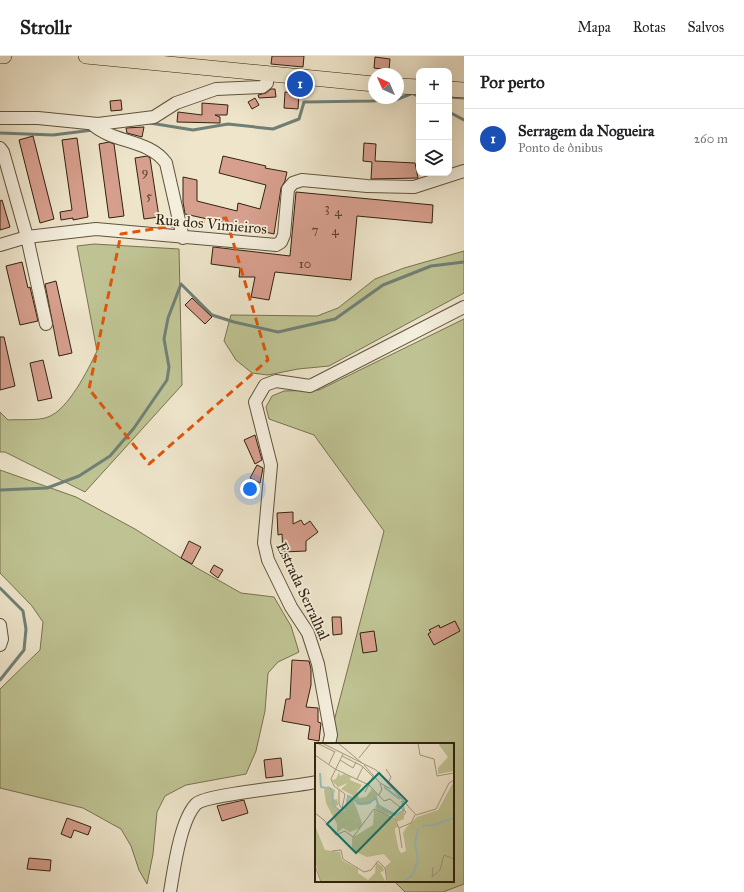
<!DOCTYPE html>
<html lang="pt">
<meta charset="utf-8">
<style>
:root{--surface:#fff;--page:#f6f6f6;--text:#202124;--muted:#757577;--line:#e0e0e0;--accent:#8f2418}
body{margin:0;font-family:"IM FELL Great Primer",serif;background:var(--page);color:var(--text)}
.controls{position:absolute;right:12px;top:12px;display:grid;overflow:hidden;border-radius:8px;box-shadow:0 4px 16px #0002}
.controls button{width:36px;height:36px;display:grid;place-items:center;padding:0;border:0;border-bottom:1px solid var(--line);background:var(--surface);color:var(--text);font:20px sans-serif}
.compass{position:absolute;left:368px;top:12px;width:36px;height:36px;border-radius:50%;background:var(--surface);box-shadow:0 4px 16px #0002;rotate:315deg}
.you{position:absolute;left:250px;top:433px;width:14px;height:14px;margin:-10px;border:3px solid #fff;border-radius:50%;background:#1a73e8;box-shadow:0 0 0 6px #1a73e833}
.badge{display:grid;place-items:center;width:26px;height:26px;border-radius:50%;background:var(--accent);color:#fff;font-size:13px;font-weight:700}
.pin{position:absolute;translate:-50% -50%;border:2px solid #fff;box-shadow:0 1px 4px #0006}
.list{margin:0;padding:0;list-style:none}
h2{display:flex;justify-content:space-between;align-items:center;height:52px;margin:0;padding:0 16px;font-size:17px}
h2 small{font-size:13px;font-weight:400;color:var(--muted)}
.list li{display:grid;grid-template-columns:26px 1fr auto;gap:12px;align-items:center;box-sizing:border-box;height:60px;padding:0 16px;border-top:1px solid var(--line)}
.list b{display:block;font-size:15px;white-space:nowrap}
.list p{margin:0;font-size:13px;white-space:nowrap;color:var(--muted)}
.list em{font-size:13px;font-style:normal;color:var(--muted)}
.icon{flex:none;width:22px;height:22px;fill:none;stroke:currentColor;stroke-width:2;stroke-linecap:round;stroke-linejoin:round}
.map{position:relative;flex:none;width:464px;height:836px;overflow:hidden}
header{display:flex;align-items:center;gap:24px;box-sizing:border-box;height:56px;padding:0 20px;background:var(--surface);border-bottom:1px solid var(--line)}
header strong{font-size:19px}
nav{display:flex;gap:22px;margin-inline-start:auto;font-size:14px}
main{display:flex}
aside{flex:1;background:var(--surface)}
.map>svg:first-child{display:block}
.green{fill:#bfc393;stroke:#787250}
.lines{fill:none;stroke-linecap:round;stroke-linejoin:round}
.stream{stroke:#708076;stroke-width:3}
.building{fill:#d79f8e;stroke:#30220e}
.minor-casing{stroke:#60533d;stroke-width:14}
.major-casing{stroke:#30220e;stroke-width:16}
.minor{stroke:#f4eedd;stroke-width:12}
.major{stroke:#eee5cb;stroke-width:15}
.marked{fill:none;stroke:#df560c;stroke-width:3;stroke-dasharray:8 5;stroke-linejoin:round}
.labels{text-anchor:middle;stroke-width:3.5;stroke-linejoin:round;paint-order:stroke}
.number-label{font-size:13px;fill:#5a412e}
.street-label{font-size:15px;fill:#30220e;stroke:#f4eedd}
.inset-river{fill:none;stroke:#9abfbb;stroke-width:2}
.inset-road{fill:none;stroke:#a2977f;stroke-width:1}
.view{fill:#0f766e;fill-opacity:0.15;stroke:#0f766e;stroke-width:2}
.inset-edge{fill:none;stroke:#30220e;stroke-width:2}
</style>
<header>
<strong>Strollr</strong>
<nav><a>Mapa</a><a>Rotas</a><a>Salvos</a></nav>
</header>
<main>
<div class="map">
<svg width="464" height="836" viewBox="0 0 464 836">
<rect width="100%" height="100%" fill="#eee5cb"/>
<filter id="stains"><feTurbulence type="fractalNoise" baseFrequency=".005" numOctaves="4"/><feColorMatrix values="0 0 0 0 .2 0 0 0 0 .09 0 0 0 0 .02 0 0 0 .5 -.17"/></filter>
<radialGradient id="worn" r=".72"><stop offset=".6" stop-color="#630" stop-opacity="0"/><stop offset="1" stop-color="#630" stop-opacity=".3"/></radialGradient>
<path class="green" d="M94 188 179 193 182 329 85 436 5 396H0V356L8 364C18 363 39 365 48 361 68 354 88 314 97 295L77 190Z
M464 195V237L329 310 298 313 268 319 252 317 236 304 224 285 231 259 317 260 338 252 375 223 404 212Z
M464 263V828L443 836H405L394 825H453V688H328L384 475 314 379 269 363 266 351 272 340 284 335 319 334Z
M0 414 76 441 135 473 197 512 241 537 274 541 291 570 299 596 278 606 268 617 265 655 256 695 246 718 186 729 165 740 157 756 153 798 147 828 139 814 131 790 121 773 83 752 0 732V633L40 594 43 566 32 550 0 517Z"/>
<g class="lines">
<path class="stream" d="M412 37 419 41
M449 41 464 42
M449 56 464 64
M150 67 193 74 228 68 273 73 299 63 304 46 372 45 398 43 413 37
M0 77 53 79 93 74
M0 434 47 432 79 420 110 400 134 372 167 324 169 311 164 283 168 262 181 228 212 259 234 266 278 276 335 263 383 229 431 210 464 206
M0 532 23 555 26 573 24 594 0 624"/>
</g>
<path class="building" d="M272 0H304L303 11 271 8Z
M375 1 390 3 389 14 374 12Z
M271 33H275L276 41 259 42 258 39 266 37Z
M285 36 299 37 298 53 284 52Z
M255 42 259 49 252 53 248 46Z
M121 44 122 54 111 55 110 45Z
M202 47 228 49 227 59H215L220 61V67L177 66 178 56 202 59Z
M144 71 142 81 127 77 126 72Z
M33 80 54 163 40 167 19 84Z
M77 82 88 161 73 164V162L61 164 60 156 72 154 62 84Z
M109 86 114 88 124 160 109 162 99 88Z
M364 87 376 88 375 105 415 107 418 122 371 123 372 106 363 105Z
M147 100 150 102 159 161 144 163 135 102Z
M223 100 266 110 265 112 287 116 285 125 281 132 274 178 185 158 183 146V121L197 124V145L237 155 238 147 260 153 266 129 219 117Z
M296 136 433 149 432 167 357 160 351 224 275 216 269 244 251 241 255 221H239L240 212 211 208 213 191 290 200Z
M2 144 10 171 0 174V145Z
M22 206 28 232 30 231 38 265 20 269 6 210Z
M56 225 72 297 59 300 45 228Z
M192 242 212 261 205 268 185 249Z
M0 281H4L15 330 0 334Z
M43 304 52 342 38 345 30 307Z
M255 379 262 404 255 408 244 384Z
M257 409 263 412 260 427 250 422Z
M293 456V468L301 464 304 469 310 465 318 476 306 485V495L283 496 282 478 278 479 277 457Z
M189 485 201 491 192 508 181 502Z
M214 509 223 514 218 522 210 516Z
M332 561H341L342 578 333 579Z
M455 565 460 575 434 589 428 578 431 576 429 574 439 569 440 572Z
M374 575 377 595 363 597 360 577Z
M292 604 309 605 311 613V629L306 651 318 652V666L321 667 319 685 308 683 310 670 282 665 286 643H290Z
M281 702 283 720 266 722 264 704Z
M244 744 248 757 222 765 217 750Z
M67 762 91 771 88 779 74 774 71 782 61 778Z
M29 802 51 804 50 815 27 813Z"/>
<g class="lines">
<g class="minor-casing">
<path id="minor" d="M0 62H38L98 68 154 61 176 47 216 33 262 31 267 27V19
M92 68C112 87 149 83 166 107L183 182
M0 92 3 96 27 181 46 268
M0 189 27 181 96 173 276 189 281 186 284 179 288 133 293 127 302 124 367 130 414 131 464 115
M0 569 2 583 0 589
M329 688 331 679 318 608 308 577 291 551 268 504 264 487 271 409 255 346 265 329 276 325 310 330 464 251
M170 836C174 813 180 765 196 748 206 738 295 731 316 726"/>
</g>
<g class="major-casing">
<path id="major" d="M0 0H4
M86 0 374 28
M398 30 419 31
M449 33 464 34"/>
</g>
<use href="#minor" class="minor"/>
<use href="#major" class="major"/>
</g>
<path class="marked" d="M226 162 268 304 149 408 89 333 121 178Z"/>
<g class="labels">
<g class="number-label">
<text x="145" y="120">9</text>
<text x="149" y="144">5</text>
<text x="327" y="156">3</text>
<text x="338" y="160">4</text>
<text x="315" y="178">7</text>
<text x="335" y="179">4</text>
<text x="305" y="212">10</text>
</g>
<g class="street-label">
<text transform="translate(211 168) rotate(5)" y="5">Rua dos Vimieiros</text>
<text transform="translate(303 535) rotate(65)" y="5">Estrada Serralhal</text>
</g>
</g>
<g transform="translate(315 687)">
<rect width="139" height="139" fill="#eee5cb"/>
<path d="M125 0H139V28L123 31V25L133 14 124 2ZM24 29 25 33 29 31 36 34 35 37 47 42 42 49 44 55 51 54 57 46 63 52 55 61 42 62 37 52 26 46 33 40 23 44 19 40 17 37 21 36ZM139 38V139H73L70 124 76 119 69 111 52 114 37 107V95L58 82 59 67 79 76 83 84 80 85V89L84 107 86 110 91 108 88 90 91 85 102 74 123 67ZM13 43 20 47 18 57 22 56 23 62 19 64 25 69 31 67 32 52 37 53 47 80 45 85 35 89 28 85 22 90V81L11 60 9 47ZM62 60 82 72 89 68V76L82 79 79 73 65 69 60 65ZM0 83 10 107 25 109 27 117 43 126V130L53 137 60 130 61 119 68 124 69 128 65 129 71 139H6L0 118Z" fill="#bfc393"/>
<path class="inset-river" d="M5 30 6 44 16 46 19 63 25 68 31 65 33 53 46 61 54 60 61 55 64 64 81 72 89 67 87 58M69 44 85 56M107 83 119 82 139 75M88 139 98 132 103 116 100 102 103 86"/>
<path class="inset-road" d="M2 0 20 9M7 0 61 27 101 72 121 66 134 40 139 37M23 0 47 20M103 0 105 12 119 16 122 33 139 30M0 12 20 26 54 42 69 58 75 56 91 69 89 72M27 13 47 23 58 34 50 49M44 15 56 0M25 17 38 25 41 19M14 21 20 8M49 22 65 40 76 46M71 26 76 34 73 40M42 36 48 24M24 47V61L27 66 30 51 19 43 16 36 28 11M64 52 67 46 65 41M0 70 9 77 21 92 30 88 38 94 59 66 80 76 84 85 96 80 100 72M84 85 87 105M17 108 26 107 28 116 49 129 56 127 63 118 70 125 72 139M0 123 6 139M118 124 117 134 125 127 129 112 139 116"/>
<path class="view" d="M64 30 92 58 41 110 12 81Z"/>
<rect width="139" height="139" class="inset-edge"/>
</g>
<rect width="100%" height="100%" filter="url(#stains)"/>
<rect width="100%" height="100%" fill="url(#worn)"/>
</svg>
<div class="controls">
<button>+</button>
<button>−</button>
<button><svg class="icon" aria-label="layers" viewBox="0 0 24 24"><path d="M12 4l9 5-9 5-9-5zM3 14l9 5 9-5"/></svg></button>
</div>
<svg class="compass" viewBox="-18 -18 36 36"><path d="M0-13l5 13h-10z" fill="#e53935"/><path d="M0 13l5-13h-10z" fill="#757577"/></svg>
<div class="you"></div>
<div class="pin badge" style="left:300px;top:28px;background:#1a4fb4">1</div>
</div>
<aside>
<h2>Por perto<small></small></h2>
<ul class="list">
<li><span class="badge" style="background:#1a4fb4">1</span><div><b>Serragem da Nogueira</b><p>Ponto de ônibus</p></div><em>260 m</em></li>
</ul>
</aside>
</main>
